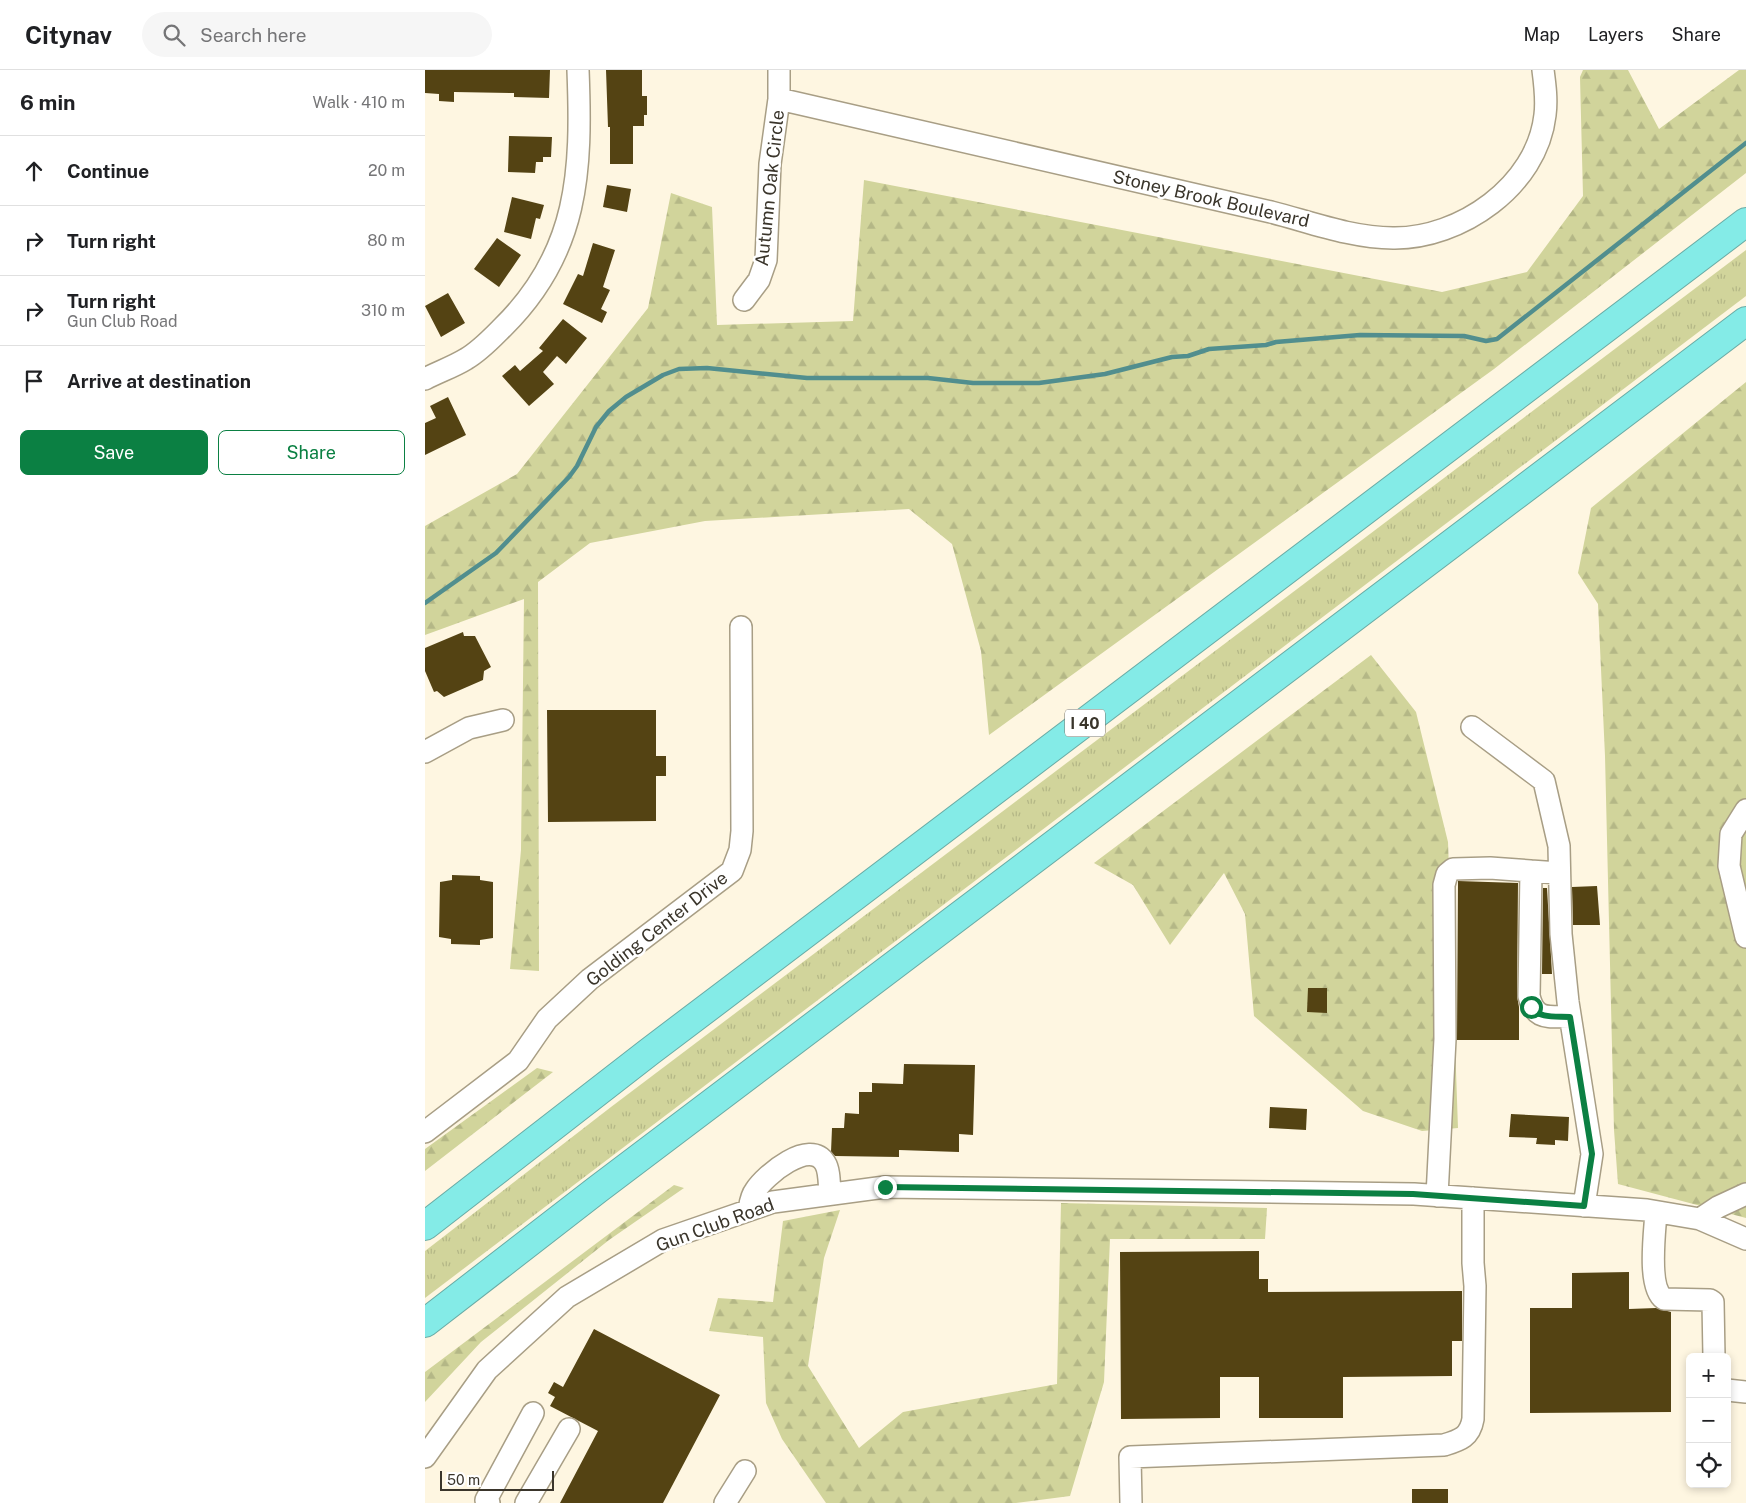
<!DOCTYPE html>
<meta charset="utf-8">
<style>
:root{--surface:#fff;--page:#f6f6f6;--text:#202124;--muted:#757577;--line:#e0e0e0;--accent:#0b8043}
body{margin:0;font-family:"Public Sans",sans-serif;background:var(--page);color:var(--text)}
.controls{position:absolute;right:15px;bottom:15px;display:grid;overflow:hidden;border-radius:8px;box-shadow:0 2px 8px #0003}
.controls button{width:45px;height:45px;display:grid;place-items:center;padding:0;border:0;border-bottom:1px solid var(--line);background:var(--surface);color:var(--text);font:25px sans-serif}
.scale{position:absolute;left:15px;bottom:12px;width:114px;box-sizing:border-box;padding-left:5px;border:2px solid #3a352b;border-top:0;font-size:14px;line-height:18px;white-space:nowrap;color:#3a352b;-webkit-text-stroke:4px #fff;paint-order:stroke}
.stop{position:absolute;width:15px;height:15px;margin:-11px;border:4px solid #0b8043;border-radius:50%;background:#fff}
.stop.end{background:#0b8043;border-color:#fff;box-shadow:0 1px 5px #0008}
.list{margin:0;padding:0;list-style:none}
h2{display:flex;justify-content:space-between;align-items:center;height:65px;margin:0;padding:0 20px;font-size:21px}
h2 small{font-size:16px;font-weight:400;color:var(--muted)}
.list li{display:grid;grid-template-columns:32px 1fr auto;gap:15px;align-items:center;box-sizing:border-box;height:70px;padding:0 20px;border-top:1px solid var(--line)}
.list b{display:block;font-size:19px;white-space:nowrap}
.list p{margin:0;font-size:16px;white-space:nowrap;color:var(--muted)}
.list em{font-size:16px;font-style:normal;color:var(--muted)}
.actions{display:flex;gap:10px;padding:15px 20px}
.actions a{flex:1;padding:11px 0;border:1px solid var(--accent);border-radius:8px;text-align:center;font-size:18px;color:var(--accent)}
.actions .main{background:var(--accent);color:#fff}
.icon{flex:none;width:28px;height:28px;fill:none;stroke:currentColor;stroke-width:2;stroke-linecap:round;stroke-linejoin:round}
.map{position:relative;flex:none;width:1321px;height:1433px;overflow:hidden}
header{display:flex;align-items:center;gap:30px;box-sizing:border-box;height:70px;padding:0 25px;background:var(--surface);border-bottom:1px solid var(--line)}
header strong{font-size:24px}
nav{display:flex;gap:28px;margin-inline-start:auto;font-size:18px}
.search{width:350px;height:45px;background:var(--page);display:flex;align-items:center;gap:12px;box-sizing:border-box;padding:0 18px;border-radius:28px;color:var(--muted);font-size:19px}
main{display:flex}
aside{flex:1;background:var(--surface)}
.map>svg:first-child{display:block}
.grass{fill:url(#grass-tufts)}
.forest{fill:url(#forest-firs)}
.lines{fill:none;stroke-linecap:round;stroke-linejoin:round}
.stream{stroke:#518e8e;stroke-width:4.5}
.building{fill:#544313}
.minor-casing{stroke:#a89e85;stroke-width:24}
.highway-casing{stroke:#6aaba5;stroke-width:30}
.minor{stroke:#fff;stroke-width:21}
.highway{stroke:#84ebe7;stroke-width:28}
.route{stroke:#0b8043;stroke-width:6}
.labels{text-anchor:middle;stroke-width:5;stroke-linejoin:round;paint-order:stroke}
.shield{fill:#fff;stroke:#75726b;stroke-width:1}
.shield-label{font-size:16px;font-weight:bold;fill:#3a352b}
.street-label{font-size:18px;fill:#3a352b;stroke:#fff}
</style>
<header>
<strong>Citynav</strong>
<div class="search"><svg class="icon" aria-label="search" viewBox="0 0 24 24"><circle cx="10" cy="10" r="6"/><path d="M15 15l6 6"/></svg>Search here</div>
<nav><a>Map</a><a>Layers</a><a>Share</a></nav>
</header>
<main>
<aside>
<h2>6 min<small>Walk · 410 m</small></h2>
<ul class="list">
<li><svg class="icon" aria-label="ahead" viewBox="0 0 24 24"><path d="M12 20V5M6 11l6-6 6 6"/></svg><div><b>Continue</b></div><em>20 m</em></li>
<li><svg class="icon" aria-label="right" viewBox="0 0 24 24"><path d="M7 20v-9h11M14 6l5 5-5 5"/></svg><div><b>Turn right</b></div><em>80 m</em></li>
<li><svg class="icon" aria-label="right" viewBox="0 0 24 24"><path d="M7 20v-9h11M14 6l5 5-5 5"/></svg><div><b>Turn right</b><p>Gun Club Road</p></div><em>310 m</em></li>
<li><svg class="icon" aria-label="arrive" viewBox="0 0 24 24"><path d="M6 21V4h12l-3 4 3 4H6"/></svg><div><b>Arrive at destination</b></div></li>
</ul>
<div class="actions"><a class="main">Save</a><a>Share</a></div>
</aside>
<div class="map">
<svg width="1321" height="1433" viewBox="0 0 1321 1433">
<defs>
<pattern id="grass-tufts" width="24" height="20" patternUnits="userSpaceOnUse" patternTransform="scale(1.25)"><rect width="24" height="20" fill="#d1d49b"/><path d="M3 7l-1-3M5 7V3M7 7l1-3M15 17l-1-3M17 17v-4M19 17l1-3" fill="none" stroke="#b4b786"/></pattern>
<pattern id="forest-firs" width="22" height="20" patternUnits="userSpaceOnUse" patternTransform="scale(1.25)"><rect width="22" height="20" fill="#d1d49b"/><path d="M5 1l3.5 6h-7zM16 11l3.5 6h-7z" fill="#b4b786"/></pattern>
</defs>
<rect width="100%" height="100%" fill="#fef6e1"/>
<path class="grass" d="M1321 180V226L0 1228V1181L186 1037Z"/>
<path class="forest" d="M1158 0H1203L1234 59 1314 0H1321V103L1069 299 564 665 556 581 527 474 484 439 280 451 165 473 113 512 114 901 85 899 96 780 99 529 0 565V456L92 404 223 238 246 123 287 137 292 255 428 251 439 110 1017 222 1102 202 1158 126 1155 7Z
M1321 312V1148L1193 1114 1189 1060 1180 686 1173 534 1153 503 1166 438Z
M946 585 991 642 1023 772 1033 1058 997 1061 938 1041 829 946 820 844 799 803 745 875 708 815 669 793Z
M112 998 128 1002 0 1101V1079Z
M249 1115 259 1118 184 1170 56 1272 0 1332V1302Z
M636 1133 842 1138 840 1169H685L679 1312 645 1426 591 1433H401L357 1369 341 1333 338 1267 284 1261 293 1228 348 1232 358 1151 415 1140 399 1188 383 1296 434 1378 478 1342 632 1314Z"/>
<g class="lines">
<path class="stream" d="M0 533 71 483 144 407 152 396 171 357 184 341 201 327 238 305 254 299 282 298 382 308H503L548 313H614L680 304 747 287 763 286 784 279 841 275 851 272 935 265 1039 266 1061 271 1072 269 1321 73"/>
</g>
<path class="building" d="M0 0H125L124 28 89 27V23L29 22V32L14 31V24L0 23Z
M181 0H217V26H222V45H219V56H208V94H185V57H183Z
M84 66 127 67 126 87H118V92H111L110 103 83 102Z
M182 115 206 119 202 142 178 137Z
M87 127 119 135 115 149 111 148 106 169 79 162Z
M72 168 96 185 74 217 49 199Z
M168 173 190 180 178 217 185 220 176 239 182 242 177 253 138 234 153 204 158 206Z
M23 223 40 253 16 267 0 236Z
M138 249 162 268 141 294 132 286 118 302 129 314 104 336 77 306 90 295 95 301 118 281 114 278Z
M23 327 41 365 0 385V353L11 348 5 336Z
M38 562 39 566H50L66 597 59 601 58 610 19 627 12 621 9 622 0 601V578Z
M122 640H231V686H241V706H231V751L123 752Z
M27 805 55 806V810L68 812V868L55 870V875L26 874V869L14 867 15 812 27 810Z
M1033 811 1093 813 1092 926 1094 937V970H1032Z
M1172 816 1175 855H1148L1147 817Z
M1118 818H1122L1127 904H1117Z
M883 918H902V943L882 942Z
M479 994 550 995 548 1065 534 1064V1082L474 1080V1087L410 1086 406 1082 407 1058H419L420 1043 434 1044V1022H447V1013L478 1014Z
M845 1037 882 1039 881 1060 844 1058Z
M1086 1044 1144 1047 1143 1071 1130 1070V1075L1111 1074 1112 1068 1084 1067Z
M834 1181V1209H843V1222L1037 1221V1271H1027V1306L918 1307V1348H834V1307H795V1348L696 1349 695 1182Z
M1204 1202V1239L1231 1238 1246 1242V1342L1105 1343V1238H1147V1203Z
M169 1259 295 1325 238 1433H135L173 1361 125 1336 130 1327 123 1323 129 1312 138 1317Z
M987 1419H1023V1433H987Z"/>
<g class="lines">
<g class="minor-casing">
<path id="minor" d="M354 29 846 142C885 152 927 168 968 168 1035 169 1112 116 1120 45 1122 30 1120 15 1118 0
M319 230 334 210 341 190 345 94 354 29V0
M0 309C13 302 28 297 41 289 55 281 67 268 78 257 154 182 157 101 153 0
M1047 657 1119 711 1134 776 1136 864 1143 932 1167 1084 1159 1136
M0 682 44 658 78 650
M1321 740 1306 764 1304 796 1321 867
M1106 801 1104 926C1110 951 1123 946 1145 947
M0 1062 93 991 122 949 165 909 307 801 315 780 317 761 316 557
M1012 1126 1020 969 1019 815 1022 804 1028 799 1065 798 1134 803
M324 1140C325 1134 326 1126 330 1121 340 1105 385 1068 400 1093 405 1101 404 1115 405 1124
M1231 1142C1230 1161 1222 1217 1239 1229L1285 1230 1288 1232 1289 1287
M1275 1149 1293 1137 1321 1124
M1302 1320 1321 1322
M0 1387 62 1300 142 1227 238 1170 348 1132 460 1117 989 1124 1222 1140 1275 1149 1321 1169
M64 1433 61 1430 108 1343
M101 1433 144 1359
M300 1433 320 1401
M706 1433 705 1387 1019 1375C1035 1370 1045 1367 1048 1349L1050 1216 1048 1193V1128"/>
</g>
<g class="highway-casing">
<path id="highway" d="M0 1156 224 982 1321 152
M0 1253 173 1119 1321 251"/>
</g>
<use href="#minor" class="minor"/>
<use href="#highway" class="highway"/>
</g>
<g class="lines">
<path class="route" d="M460 1117 988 1124 1159 1136 1167 1084 1145 947C1132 946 1114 949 1106 937"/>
</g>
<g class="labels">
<rect class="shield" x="640" y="639.5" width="40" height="27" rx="4"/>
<g class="shield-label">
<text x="660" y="659">I 40</text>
</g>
<g class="street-label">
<text transform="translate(345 118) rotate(-84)" y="6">Autumn Oak Circle</text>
<text transform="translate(786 129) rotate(13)" y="6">Stoney Brook Boulevard</text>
<text transform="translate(232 859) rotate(-38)" y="6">Golding Center Drive</text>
<text transform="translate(290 1155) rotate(-20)" y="6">Gun Club Road</text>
</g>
</g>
</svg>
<div class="controls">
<button>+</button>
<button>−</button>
<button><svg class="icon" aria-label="locate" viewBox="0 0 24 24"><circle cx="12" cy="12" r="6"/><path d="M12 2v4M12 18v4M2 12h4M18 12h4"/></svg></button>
</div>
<div class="scale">50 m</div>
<div class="stop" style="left:1106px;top:937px"></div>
<div class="stop end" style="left:460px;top:1117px"></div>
</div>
</main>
